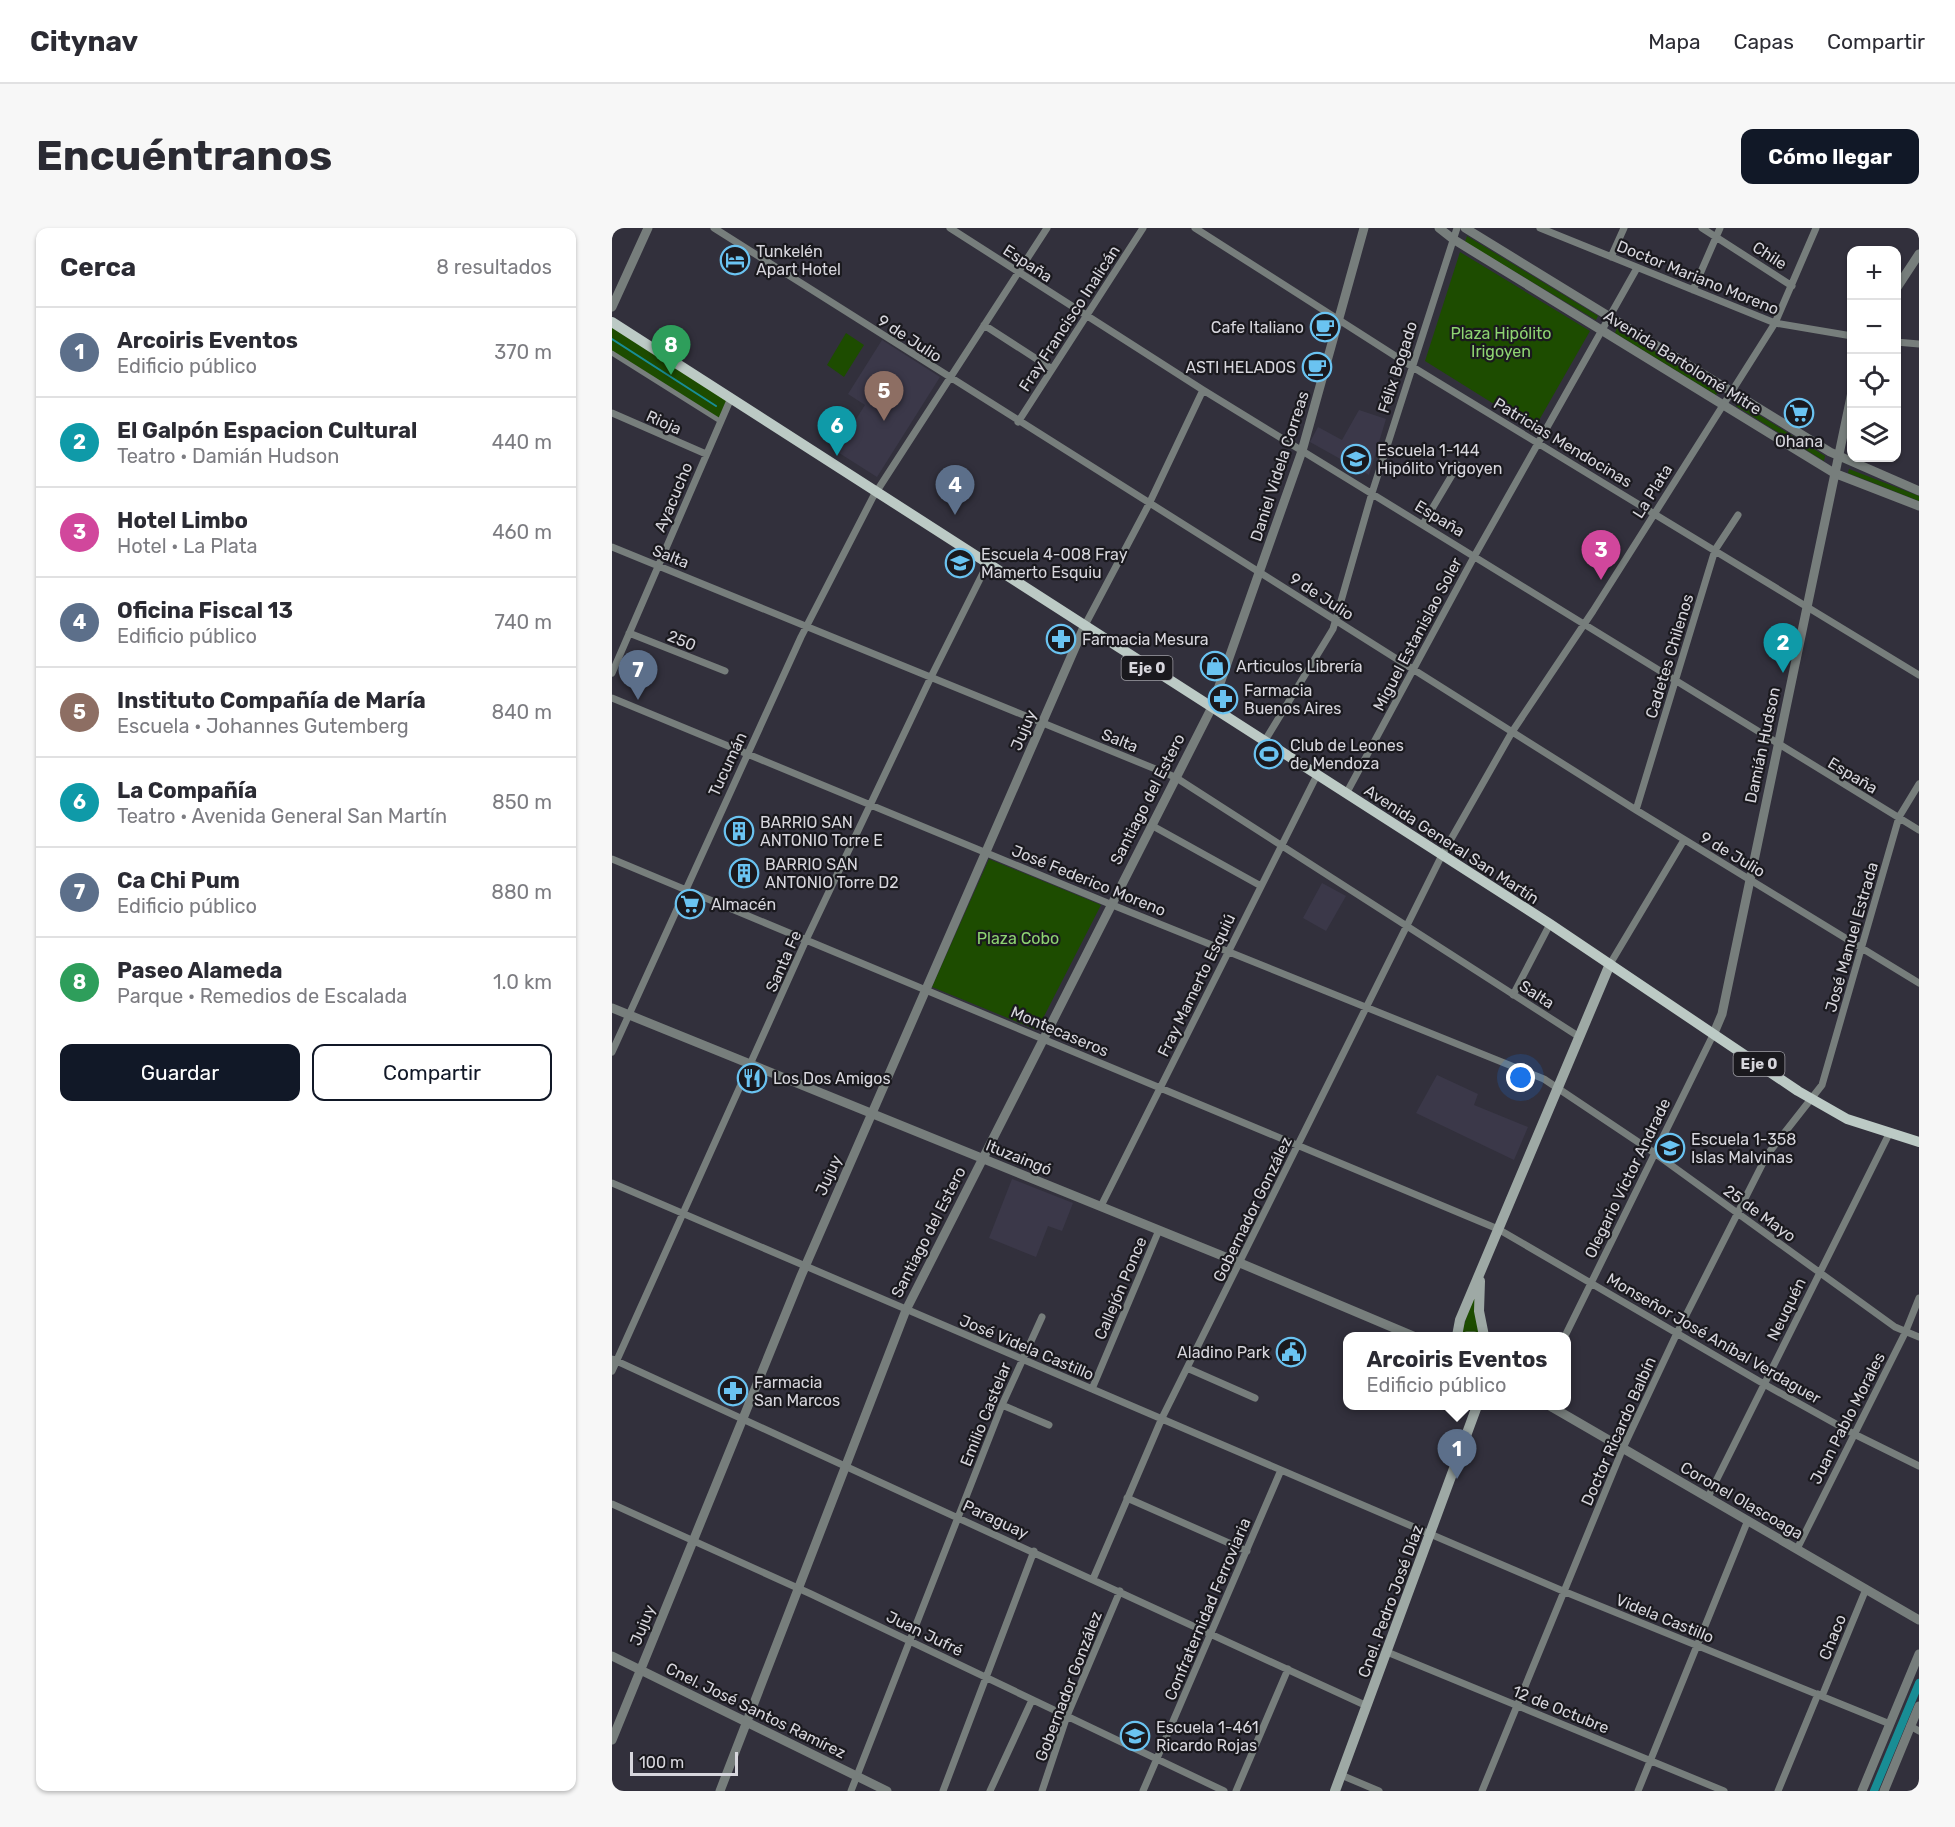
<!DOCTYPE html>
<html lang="es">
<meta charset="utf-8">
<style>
:root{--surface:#fff;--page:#f7f7f7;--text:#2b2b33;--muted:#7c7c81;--line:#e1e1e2;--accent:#111827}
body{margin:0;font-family:Rubik,sans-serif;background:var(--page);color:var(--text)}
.controls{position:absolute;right:18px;top:18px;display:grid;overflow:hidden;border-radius:12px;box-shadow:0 2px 4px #0004}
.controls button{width:54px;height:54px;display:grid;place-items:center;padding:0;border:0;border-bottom:2px solid var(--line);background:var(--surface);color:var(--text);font:30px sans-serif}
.scale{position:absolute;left:18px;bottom:15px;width:108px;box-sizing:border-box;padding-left:6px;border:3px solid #d7d6dd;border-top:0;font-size:16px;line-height:21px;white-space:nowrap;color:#d7d6dd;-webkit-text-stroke:4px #1a191e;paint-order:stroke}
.you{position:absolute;left:909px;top:850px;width:21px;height:21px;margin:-15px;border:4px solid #fff;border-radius:50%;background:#1a73e8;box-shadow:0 0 0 9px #1a73e833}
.badge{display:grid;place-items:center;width:39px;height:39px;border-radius:50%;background:var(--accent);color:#fff;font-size:20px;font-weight:700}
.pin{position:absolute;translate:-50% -50px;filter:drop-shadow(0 2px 3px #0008)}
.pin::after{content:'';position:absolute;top:32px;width:21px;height:18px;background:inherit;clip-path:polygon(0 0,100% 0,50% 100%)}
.popup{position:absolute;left:731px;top:1104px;width:228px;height:78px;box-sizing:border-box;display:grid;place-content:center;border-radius:12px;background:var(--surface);filter:drop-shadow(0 2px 4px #0005);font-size:20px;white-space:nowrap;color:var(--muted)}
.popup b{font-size:22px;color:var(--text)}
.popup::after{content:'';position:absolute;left:50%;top:100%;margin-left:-12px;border:12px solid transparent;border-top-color:var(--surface)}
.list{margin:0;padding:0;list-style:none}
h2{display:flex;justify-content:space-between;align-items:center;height:78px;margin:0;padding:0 24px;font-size:26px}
h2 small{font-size:20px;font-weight:400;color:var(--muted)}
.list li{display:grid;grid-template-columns:39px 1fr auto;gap:18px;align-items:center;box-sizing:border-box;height:90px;padding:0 24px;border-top:2px solid var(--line)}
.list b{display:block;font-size:22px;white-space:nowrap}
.list p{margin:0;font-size:20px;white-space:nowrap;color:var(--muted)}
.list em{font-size:20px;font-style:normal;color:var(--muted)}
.actions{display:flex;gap:12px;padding:18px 24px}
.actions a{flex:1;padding:14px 0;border:2px solid var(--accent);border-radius:12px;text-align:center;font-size:21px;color:var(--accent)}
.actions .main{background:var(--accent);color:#fff}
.icon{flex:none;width:33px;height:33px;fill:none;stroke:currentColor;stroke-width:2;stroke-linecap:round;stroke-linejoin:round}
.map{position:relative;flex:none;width:1307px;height:1563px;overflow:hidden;border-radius:12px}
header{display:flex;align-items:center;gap:36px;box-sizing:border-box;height:84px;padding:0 30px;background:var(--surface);border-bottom:2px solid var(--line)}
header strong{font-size:28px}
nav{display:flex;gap:33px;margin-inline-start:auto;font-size:21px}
.intro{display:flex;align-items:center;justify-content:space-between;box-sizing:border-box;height:144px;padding:0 36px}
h1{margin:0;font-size:42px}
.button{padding:15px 27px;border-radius:12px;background:var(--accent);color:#fff;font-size:21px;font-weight:700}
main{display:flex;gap:36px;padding:0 36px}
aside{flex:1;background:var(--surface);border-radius:12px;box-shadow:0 2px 4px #0004}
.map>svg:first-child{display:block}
.built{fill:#3b3849}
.green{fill:#1d4c00}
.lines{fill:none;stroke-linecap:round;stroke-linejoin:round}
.stream{stroke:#188d95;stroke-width:2}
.canal{stroke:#188d95;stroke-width:8}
.pedestrian{stroke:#777e7c;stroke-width:5}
.minor{stroke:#777e7c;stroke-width:7}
.tertiary{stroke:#777e7c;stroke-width:9}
.secondary{stroke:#9ea9a5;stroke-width:10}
.primary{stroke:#bccac5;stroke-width:10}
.labels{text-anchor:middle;stroke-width:4.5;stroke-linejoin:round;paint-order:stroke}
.shield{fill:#1a191e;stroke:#9e9da4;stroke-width:1.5}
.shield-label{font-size:15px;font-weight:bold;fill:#d7d6dd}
.poi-label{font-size:16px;fill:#d7d6dd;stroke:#1a191e;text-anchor:start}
.street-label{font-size:16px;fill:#d7d6dd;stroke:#1a191e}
.park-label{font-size:16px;fill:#8ed472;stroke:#1a191e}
</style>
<header>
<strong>Citynav</strong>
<nav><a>Mapa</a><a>Capas</a><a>Compartir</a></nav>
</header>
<div class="intro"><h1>Encuéntranos</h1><a class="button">Cómo llegar</a></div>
<main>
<aside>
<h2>Cerca<small>8 resultados</small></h2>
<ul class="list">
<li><span class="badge" style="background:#5c6f8a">1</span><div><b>Arcoiris Eventos</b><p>Edificio público</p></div><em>370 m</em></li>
<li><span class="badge" style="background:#0f9aa8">2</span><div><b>El Galpón Espacion Cultural</b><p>Teatro · Damián Hudson</p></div><em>440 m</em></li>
<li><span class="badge" style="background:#d1479c">3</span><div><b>Hotel Limbo</b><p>Hotel · La Plata</p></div><em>460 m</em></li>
<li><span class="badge" style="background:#5c6f8a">4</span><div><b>Oficina Fiscal 13</b><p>Edificio público</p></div><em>740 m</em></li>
<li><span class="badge" style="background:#8d6e63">5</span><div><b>Instituto Compañía de María</b><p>Escuela · Johannes Gutemberg</p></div><em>840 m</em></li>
<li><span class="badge" style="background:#0f9aa8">6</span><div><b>La Compañía</b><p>Teatro · Avenida General San Martín</p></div><em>850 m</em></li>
<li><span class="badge" style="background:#5c6f8a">7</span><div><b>Ca Chi Pum</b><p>Edificio público</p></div><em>880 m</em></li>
<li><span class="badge" style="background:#2e9e5b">8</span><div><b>Paseo Alameda</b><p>Parque · Remedios de Escalada</p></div><em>1.0 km</em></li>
</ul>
<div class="actions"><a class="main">Guardar</a><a>Compartir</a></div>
</aside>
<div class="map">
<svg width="1307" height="1563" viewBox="0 0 1307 1563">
<rect width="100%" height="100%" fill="#32303c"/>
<path class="built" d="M270 112 328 149 265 249 224 223 253 177 236 166Z
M747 182 774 191 757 247 698 214 706 199 730 212Z
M710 655 734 668 714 703 691 690Z
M825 847 866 866 862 877 916 899 902 932 804 885Z
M400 951 461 975 450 1003 436 998 424 1029 377 1010Z"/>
<path class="green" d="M855 8 986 88 984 92 853 14Z
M848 24 978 103 922 201 813 133Z
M0 94 119 170 108 193 0 125Z
M1005 100 1107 163 1104 167 1003 105Z
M234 105 252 117 232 149 215 137Z
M1126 174 1213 228 1212 233 1124 178Z
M1237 241 1307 268V273L1236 245Z
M377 631 489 677 425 802 320 759Z
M865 1054 867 1105 850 1104Z"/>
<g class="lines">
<path class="stream" d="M0 111 104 178"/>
<path class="canal" d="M1262 1563 1307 1455"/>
<path class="pedestrian" d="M0 125 108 193"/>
<path class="minor" d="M102 0 1024 582 1307 755
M338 0 591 162 1307 602
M583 0 799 138 1307 447
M928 0 1163 95 1240 108
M1090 0 1180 58
M999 29 1012 0
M1081 62 1108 0
M372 97 440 141
M1284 114 1307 116
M0 185 94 226
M406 194 531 0
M811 296 846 237
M0 319 563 549 966 808
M472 399 537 276 591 162
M17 405 113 443
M0 445 119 170
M0 470 498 676 932 851 1041 924 1283 1099 1307 1109
M652 514 721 401 760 265 845 0
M734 566 863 327 1025 40
M1024 582 1103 322 1126 287
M539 597 649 658
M0 631 886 1001 1152 1156 1242 1206 1307 1238
M998 736 1072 612
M901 767 938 696
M0 824 189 409 261 269 435 0
M0 955 951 1363 1278 1496
M489 978 705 547
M953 1108 1102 805
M0 1131 755 1478
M575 1140 643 1170
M0 1143 194 712 319 449 375 337
M480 1161 547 1002
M390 1177 437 1197
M1096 1269 1277 906
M515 1270 635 1323
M0 1276 199 1366 612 1563
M1185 1321 1293 1105 1307 1070
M481 1351 550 1190 830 627 900 504 981 383 1163 95 1204 0
M775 1424 1112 1563
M1210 1468 1254 1361
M1298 1498 1307 1503
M729 1547 767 1563
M239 1563 390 1177 430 1089
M331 1563 422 1323
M378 1563 420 1472
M430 1563 455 1488 508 1363
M531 1563 669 1242
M624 1563 676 1441
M870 1563 1011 1220 1065 1105 1155 927 1210 857 1287 589 1307 556
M1026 1563 1136 1292
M1166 1563 1206 1466"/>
<path class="tertiary" d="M827 0 841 11 1222 245 1307 278
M853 0 1218 224 1307 263
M1284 61 1307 26
M0 79 36 0
M0 780 628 1035 801 1108
M1102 805 1110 786 1240 164
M855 1108H862
M938 1178 1307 1392
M0 1428 275 1563
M0 1512 189 1048 472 399
M108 1563 294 1082 599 481 690 223 752 0
M1250 1563 1307 1426
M1272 1563 1307 1478"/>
<path class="secondary" d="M868 1053 867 1083 872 1108
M845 1108 848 1092 998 736
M723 1563 865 1178"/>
<path class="primary" d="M0 94 938 696 1186 863 1235 891 1307 914"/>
</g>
<defs>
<g id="hotel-ring" transform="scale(1.5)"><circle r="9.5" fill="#1a191e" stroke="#6ac3f1" stroke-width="1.5"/><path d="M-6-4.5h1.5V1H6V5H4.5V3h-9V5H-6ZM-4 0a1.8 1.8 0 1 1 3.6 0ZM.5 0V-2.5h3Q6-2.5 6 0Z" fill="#6ac3f1"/></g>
<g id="cafe-ring" transform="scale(1.5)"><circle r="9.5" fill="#1a191e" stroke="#6ac3f1" stroke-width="1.5"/><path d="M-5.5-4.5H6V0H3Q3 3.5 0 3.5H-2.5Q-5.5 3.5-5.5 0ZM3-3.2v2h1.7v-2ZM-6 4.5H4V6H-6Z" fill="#6ac3f1"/></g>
<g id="supermarket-ring" transform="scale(1.5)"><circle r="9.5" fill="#1a191e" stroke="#6ac3f1" stroke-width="1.5"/><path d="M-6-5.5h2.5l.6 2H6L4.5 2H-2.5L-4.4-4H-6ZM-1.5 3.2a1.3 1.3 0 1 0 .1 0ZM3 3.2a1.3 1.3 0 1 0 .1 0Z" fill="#6ac3f1"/></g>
<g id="school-ring" transform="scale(1.5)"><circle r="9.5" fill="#1a191e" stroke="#6ac3f1" stroke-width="1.5"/><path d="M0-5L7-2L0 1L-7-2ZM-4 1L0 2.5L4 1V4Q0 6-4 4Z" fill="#6ac3f1"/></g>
<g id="pharmacy-ring" transform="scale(1.5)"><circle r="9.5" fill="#1a191e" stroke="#6ac3f1" stroke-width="1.5"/><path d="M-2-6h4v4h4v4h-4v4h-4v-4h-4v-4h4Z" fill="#6ac3f1"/></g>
<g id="shop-ring" transform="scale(1.5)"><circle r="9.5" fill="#1a191e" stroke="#6ac3f1" stroke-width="1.5"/><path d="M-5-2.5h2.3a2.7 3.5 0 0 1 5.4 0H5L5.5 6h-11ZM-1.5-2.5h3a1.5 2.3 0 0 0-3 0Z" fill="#6ac3f1"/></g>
<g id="stadium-ring" transform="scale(1.5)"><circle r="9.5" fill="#1a191e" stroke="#6ac3f1" stroke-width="1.5"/><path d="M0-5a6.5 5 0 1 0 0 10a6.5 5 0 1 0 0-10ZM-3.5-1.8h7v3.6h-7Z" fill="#6ac3f1"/></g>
<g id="building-ring" transform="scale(1.5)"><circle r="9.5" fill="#1a191e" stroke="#6ac3f1" stroke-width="1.5"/><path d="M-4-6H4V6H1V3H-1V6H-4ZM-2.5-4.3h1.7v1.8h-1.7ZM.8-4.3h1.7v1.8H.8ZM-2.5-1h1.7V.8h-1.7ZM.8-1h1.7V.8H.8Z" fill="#6ac3f1"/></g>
<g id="restaurant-ring" transform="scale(1.5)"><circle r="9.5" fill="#1a191e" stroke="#6ac3f1" stroke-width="1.5"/><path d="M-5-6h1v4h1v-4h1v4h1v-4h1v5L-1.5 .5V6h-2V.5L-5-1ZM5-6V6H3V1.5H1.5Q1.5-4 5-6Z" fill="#6ac3f1"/></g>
<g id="civic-ring" transform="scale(1.5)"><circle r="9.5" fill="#1a191e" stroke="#6ac3f1" stroke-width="1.5"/><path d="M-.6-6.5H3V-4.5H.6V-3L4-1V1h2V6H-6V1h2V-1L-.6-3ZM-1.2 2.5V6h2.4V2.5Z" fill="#6ac3f1"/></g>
</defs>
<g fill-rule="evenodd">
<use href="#hotel-ring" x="123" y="32"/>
<use href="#cafe-ring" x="713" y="99"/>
<use href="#cafe-ring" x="705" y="139"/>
<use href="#supermarket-ring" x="1187" y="185"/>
<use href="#school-ring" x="744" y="231"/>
<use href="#school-ring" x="348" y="335"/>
<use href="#pharmacy-ring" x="449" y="411"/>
<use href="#shop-ring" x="603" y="438"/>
<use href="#pharmacy-ring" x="611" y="471"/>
<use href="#stadium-ring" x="657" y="526"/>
<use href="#building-ring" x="127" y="603"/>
<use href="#building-ring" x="132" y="645"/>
<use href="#supermarket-ring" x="78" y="676"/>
<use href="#restaurant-ring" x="140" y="850"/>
<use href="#school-ring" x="1058" y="920"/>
<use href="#civic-ring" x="679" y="1124"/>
<use href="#pharmacy-ring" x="121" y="1163"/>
<use href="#school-ring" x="523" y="1508"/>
</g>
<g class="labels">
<g class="shield">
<rect x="509.5" y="428" width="51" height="24" rx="4.5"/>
<rect x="1121.5" y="824" width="51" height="24" rx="4.5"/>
</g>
<g class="shield-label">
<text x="535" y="445">Eje 0</text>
<text x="1147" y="841">Eje 0</text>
</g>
<g class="poi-label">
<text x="144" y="29">Tunkelén<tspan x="144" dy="18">Apart Hotel</tspan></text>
<text x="692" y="105" text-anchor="end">Cafe Italiano</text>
<text x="684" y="145" text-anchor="end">ASTI HELADOS</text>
<text x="1187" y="219" text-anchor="middle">Ohana</text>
<text x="765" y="228">Escuela 1-144<tspan x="765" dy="18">Hipólito Yrigoyen</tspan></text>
<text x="369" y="332">Escuela 4-008 Fray<tspan x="369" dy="18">Mamerto Esquiu</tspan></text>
<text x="470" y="417">Farmacia Mesura</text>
<text x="624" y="444">Articulos Librería</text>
<text x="632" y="468">Farmacia<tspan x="632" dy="18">Buenos Aires</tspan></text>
<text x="678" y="523">Club de Leones<tspan x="678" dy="18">de Mendoza</tspan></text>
<text x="148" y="600">BARRIO SAN<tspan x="148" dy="18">ANTONIO Torre E</tspan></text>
<text x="153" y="642">BARRIO SAN<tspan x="153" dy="18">ANTONIO Torre D2</tspan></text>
<text x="99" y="682">Almacén</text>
<text x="161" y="856">Los Dos Amigos</text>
<text x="1079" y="917">Escuela 1-358<tspan x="1079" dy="18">Islas Malvinas</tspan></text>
<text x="658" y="1130" text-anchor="end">Aladino Park</text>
<text x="142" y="1160">Farmacia<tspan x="142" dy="18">San Marcos</tspan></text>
<text x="544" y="1505">Escuela 1-461<tspan x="544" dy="18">Ricardo Rojas</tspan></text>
</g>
<g class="street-label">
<text transform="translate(1158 27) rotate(33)" y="6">Chile</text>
<text transform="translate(416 35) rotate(33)" y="6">España</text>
<text transform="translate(1086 49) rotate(22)" y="6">Doctor Mariano Moreno</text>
<text transform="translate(457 90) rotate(-57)" y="6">Fray Francisco Inalicán</text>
<text transform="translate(298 110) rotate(33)" y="6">9 de Julio</text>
<text transform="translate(1071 134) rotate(32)" y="6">Avenida Bartolomé Mitre</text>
<text transform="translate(785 139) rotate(-72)" y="6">Félix Bogado</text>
<text transform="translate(52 194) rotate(24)" y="6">Rioja</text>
<text transform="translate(951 214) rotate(31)" y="6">Patricias Mendocinas</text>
<text transform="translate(667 238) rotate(-72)" y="6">Daniel Videla Correas</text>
<text transform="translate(1040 263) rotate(-58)" y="6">La Plata</text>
<text transform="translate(61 269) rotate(-67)" y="6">Ayacucho</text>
<text transform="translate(828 290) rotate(31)" y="6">España</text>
<text transform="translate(59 328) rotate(22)" y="6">Salta</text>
<text transform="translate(710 368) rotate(33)" y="6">9 de Julio</text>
<text transform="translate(805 406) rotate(-62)" y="6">Miguel Estanislao Soler</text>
<text transform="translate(70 412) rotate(22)" y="6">250</text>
<text transform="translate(1057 428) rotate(-73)" y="6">Cadetes Chilenos</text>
<text transform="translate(411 502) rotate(-67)" y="6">Jujuy</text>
<text transform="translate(508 512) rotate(22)" y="6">Salta</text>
<text transform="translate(1150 517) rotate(-78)" y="6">Damián Hudson</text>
<text transform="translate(115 536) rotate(-65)" y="6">Tucumán</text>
<text transform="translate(1241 547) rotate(31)" y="6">España</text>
<text transform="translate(535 571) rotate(-63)" y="6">Santiago del Estero</text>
<text transform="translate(840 616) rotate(33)" y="6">Avenida General San Martín</text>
<text transform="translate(1121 626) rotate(31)" y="6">9 de Julio</text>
<text transform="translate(477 652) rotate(22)" y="6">José Federico Moreno</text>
<text transform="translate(1239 709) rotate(-74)" y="6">José Manuel Estrada</text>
<text transform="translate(171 733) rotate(-66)" y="6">Santa Fe</text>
<text transform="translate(584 757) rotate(-64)" y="6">Fray Mamerto Esquiú</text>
<text transform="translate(925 766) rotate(33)" y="6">Salta</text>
<text transform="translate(448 803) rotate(23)" y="6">Montecaseros</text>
<text transform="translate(407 929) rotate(22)" y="6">Ituzaingó</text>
<text transform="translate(216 947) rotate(-66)" y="6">Jujuy</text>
<text transform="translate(1015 950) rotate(-64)" y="6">Olegario Víctor Andrade</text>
<text transform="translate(640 981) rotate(-64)" y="6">Gobernador González</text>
<text transform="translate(1148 985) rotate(36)" y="6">25 de Mayo</text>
<text transform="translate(316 1004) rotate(-63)" y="6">Santiago del Estero</text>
<text transform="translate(508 1060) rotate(-67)" y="6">Callejón Ponce</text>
<text transform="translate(1174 1081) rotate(-64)" y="6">Neuquén</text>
<text transform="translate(1102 1110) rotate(30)" y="6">Monseñor José Aníbal Verdaguer</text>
<text transform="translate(415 1119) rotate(23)" y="6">José Videla Castillo</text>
<text transform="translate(373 1186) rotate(-68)" y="6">Emilio Castelar</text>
<text transform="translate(1235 1190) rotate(-63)" y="6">Juan Pablo Morales</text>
<text transform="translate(1006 1203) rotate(-66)" y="6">Doctor Ricardo Balbín</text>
<text transform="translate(1130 1272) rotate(30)" y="6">Coronel Olascoaga</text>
<text transform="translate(384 1291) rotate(25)" y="6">Paraguay</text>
<text transform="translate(778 1373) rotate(-70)" y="6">Cnel. Pedro José Díaz</text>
<text transform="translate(595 1381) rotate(-67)" y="6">Confraternidad Ferroviaria</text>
<text transform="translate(1053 1390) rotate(22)" y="6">Videla Castillo</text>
<text transform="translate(30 1397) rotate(-68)" y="6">Jujuy</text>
<text transform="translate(313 1405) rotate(26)" y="6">Juan Jufré</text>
<text transform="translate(1220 1409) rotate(-68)" y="6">Chaco</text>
<text transform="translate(456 1458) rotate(-69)" y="6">Gobernador González</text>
<text transform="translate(949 1481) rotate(22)" y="6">12 de Octubre</text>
<text transform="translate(144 1482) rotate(26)" y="6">Cnel. José Santos Ramírez</text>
</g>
<g class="park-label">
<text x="889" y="111">Plaza Hipólito<tspan x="889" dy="18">Irigoyen</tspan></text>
<text x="406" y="716">Plaza Cobo</text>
</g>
</g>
</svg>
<div class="controls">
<button>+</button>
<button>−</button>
<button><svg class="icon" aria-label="locate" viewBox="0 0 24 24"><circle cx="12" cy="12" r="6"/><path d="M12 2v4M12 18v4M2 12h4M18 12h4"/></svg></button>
<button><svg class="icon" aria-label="layers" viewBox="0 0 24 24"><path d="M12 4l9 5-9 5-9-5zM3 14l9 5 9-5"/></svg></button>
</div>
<div class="scale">100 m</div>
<div class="you"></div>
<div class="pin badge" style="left:845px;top:1251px;background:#5c6f8a">1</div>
<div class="popup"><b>Arcoiris Eventos</b>Edificio público</div>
<div class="pin badge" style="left:1171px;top:445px;background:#0f9aa8">2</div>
<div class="pin badge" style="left:989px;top:352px;background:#d1479c">3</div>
<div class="pin badge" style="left:343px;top:287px;background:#5c6f8a">4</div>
<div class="pin badge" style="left:272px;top:193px;background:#8d6e63">5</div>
<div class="pin badge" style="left:225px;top:228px;background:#0f9aa8">6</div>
<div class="pin badge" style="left:26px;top:472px;background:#5c6f8a">7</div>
<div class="pin badge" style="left:59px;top:147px;background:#2e9e5b">8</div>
</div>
</main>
